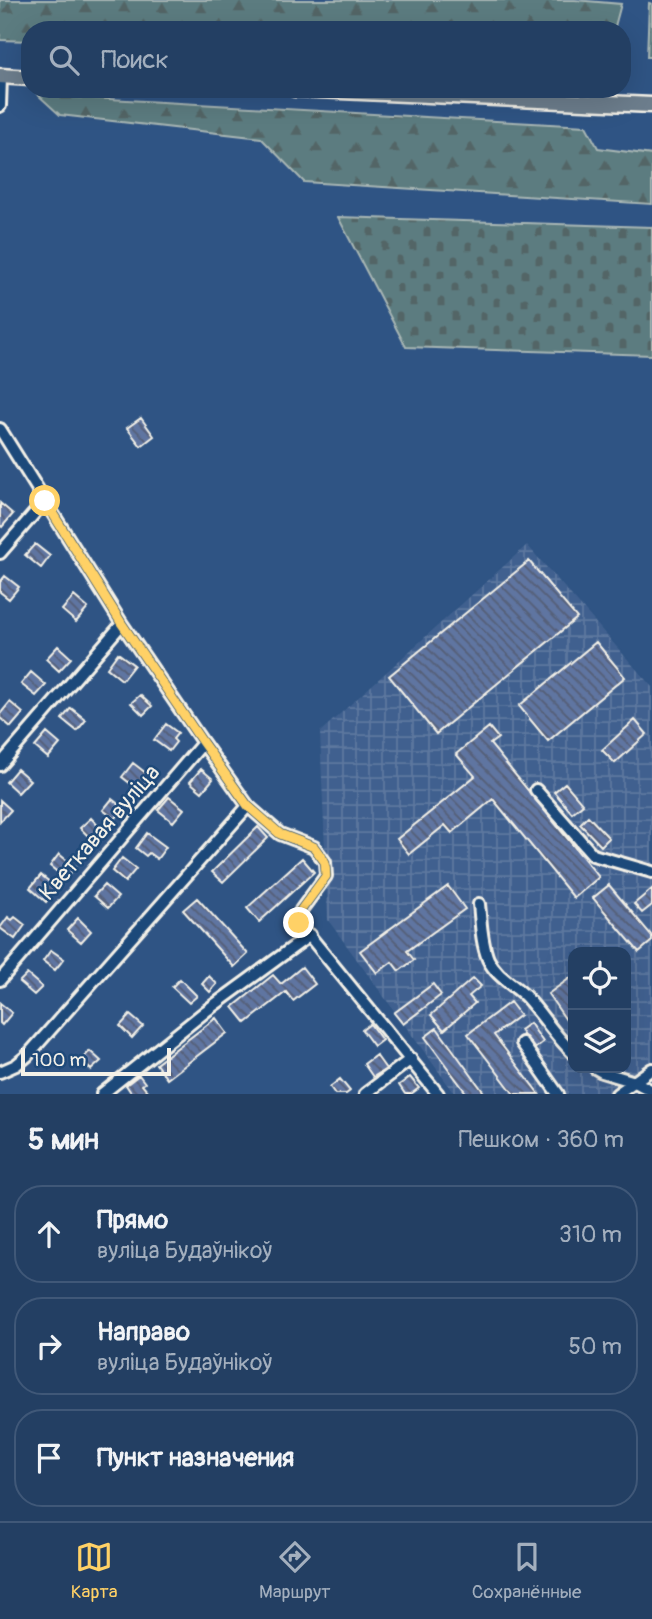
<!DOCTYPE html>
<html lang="ru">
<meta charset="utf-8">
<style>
:root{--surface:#233f63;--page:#2b4669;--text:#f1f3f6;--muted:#a3afbe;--line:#405878;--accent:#ffd166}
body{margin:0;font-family:Pangolin,sans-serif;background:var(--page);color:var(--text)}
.controls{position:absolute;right:21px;bottom:21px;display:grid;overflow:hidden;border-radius:14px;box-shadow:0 7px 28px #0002}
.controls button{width:63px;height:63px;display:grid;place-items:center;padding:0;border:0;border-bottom:2px solid var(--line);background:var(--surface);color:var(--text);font:35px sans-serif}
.scale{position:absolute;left:21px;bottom:18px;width:150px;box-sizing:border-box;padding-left:7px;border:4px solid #f4f1e8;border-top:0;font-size:19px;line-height:24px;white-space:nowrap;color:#f4f1e8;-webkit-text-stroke:5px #1f4a7a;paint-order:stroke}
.stop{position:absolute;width:21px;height:21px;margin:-16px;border:5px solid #ffd166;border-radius:50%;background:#fff}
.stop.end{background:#ffd166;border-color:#fff;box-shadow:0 2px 7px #0008}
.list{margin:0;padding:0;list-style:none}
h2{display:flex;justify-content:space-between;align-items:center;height:91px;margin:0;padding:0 28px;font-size:30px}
h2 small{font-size:23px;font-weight:400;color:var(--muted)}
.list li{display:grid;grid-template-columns:46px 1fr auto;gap:21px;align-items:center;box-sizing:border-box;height:98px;margin:0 14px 14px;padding:0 14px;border:2px solid var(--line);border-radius:28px}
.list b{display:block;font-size:26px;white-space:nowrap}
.list p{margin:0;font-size:23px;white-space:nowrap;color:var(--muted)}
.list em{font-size:23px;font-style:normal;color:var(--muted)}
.icon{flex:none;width:38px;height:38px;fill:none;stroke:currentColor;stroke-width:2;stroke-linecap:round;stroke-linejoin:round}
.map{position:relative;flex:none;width:652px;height:1094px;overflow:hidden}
.search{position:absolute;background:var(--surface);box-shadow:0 7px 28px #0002;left:21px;right:21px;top:21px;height:77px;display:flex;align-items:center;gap:18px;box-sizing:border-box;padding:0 24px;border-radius:28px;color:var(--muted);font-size:26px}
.sheet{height:427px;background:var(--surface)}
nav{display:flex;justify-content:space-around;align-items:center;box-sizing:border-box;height:98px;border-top:2px solid var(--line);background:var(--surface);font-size:19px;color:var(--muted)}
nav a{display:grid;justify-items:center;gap:4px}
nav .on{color:var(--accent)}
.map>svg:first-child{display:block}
.industrial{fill:url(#industrial-grid);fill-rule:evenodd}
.forest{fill:url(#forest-firs);stroke:#a8b6b4;stroke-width:2}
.cemetery{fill:url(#cemetery-stones);stroke:#a8b6b4;stroke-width:2}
.building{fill:url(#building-back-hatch);stroke:#f4f1e8;stroke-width:2}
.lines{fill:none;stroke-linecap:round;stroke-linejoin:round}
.minor-casing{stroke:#f4f1e8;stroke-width:16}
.major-casing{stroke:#f4f1e8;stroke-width:19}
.minor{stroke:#1f4a7a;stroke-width:10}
.major{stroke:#6c7d8c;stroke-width:14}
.route{stroke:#ffd166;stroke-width:9}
.labels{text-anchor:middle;stroke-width:5;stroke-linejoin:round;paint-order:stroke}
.street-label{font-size:23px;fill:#f4f1e8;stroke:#1f4a7a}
</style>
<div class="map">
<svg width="652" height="1094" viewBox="0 0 652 1094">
<defs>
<pattern id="industrial-grid" width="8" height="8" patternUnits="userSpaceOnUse" patternTransform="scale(1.75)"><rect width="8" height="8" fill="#41618f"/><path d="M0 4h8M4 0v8" fill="none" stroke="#5d789f"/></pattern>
<pattern id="forest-firs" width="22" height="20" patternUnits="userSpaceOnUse" patternTransform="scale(1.75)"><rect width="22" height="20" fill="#5c7c80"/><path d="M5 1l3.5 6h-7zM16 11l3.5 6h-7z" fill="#536566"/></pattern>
<pattern id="cemetery-stones" width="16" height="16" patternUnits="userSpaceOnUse" patternTransform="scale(1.75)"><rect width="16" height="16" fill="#5c7c80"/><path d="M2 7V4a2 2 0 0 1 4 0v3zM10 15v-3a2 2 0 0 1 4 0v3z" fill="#536566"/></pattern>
<pattern id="building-back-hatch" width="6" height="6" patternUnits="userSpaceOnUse" patternTransform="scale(1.75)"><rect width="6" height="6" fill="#5e74a1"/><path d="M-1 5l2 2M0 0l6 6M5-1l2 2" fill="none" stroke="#545e74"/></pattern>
</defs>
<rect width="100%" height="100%" fill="#2f5484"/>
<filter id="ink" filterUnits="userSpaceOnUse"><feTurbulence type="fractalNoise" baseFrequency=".0143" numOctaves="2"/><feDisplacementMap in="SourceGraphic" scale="14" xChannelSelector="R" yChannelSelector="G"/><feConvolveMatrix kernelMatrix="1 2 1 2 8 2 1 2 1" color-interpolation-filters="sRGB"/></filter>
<g filter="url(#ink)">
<path class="industrial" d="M527 545 652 687V1094H455L328 920 320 732ZM573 952H626V1068H573Z"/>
<path class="forest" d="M0 0H575L621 4 614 30H30V41L0 40Z
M649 3 652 4V57H647Z
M38 95 586 126 598 148 652 155V204L304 182 261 138 60 115Z"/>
<path class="cemetery" d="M338 217 652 227V355L406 347Z"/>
<path class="building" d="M141 418 154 436 141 446 127 428Z
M0 503 13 514 2 527 0 525Z
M35 544 50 556 41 568 25 555Z
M529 561 577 618 436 734 389 676Z
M5 576 19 587 9 599 0 592V582Z
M74 596 88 608 76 622 62 610Z
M596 642 625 677 548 741 519 706Z
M58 646 71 658 59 671 46 659Z
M118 653 134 665 122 680 107 668Z
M31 672 46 685 36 696 21 684Z
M140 695 152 706 143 715 131 703Z
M10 702 23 713 11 727 0 718V714Z
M71 708 86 720 77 731 62 719Z
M635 720 647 734 615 763 602 750Z
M166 724 178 733 173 739 176 742 169 751 154 740Z
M489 727 498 738 490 744 599 877 574 898 493 799 452 833 445 825 409 854 397 839 475 776 456 754Z
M47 733 60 744 48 758 35 747Z
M133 763 151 777 140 791 122 777Z
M17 769 30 780 18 793 6 782Z
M201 769 213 779 202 792 190 782Z
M565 783 583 804 572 813 554 792Z
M169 797 184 809 173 822 158 810Z
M112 799 127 811 124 816 120 813 115 819 103 810Z
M0 800 11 810 0 822Z
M588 816 609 838 601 846 580 824Z
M91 818 103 831 92 840 80 828Z
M258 827 268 838 223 882 212 872Z
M147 833 166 847 157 859 149 853 146 856 136 848Z
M59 854 75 867 66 879 50 866Z
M122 858 136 869 125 882 112 871Z
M302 858 314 872 259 922 247 908Z
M41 875 57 888 46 902 30 888Z
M104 885 118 897 108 908 94 896Z
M609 885 652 936V941L639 952 593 898Z
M448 886 465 909 407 951 414 960 399 971 392 962 377 973 360 951Z
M652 889V905L642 913 634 904Z
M197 898 248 954 234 967 183 910Z
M8 917 12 920 15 917 25 925 15 939 0 928Z
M78 918 91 931 81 942 67 930Z
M51 950 64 959 55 970 43 961Z
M302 967 315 984 293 1001 286 992 246 1023 233 1007 273 975 281 984Z
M27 974 42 987 34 995 19 982Z
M209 976 217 984 210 992 202 984Z
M573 976V1030L548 994Z
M473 978 481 986 469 996 475 1003 444 1030 431 1015Z
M180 979 197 996 189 1003 172 987Z
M433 984 441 995 403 1024 394 1013Z
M510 1002 520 1015 494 1035 539 1094H514L468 1034Z
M0 1003 12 1013 2 1025 0 1023Z
M130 1015 143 1026 132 1038 120 1026Z
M216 1018 227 1033 167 1079 156 1064Z
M530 1023 543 1042 533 1050 520 1030Z
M370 1024 382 1040 374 1046 362 1030Z
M437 1028 485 1094H467L425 1037Z
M90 1051 101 1061 91 1070 81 1060Z
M376 1055 386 1069 373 1077 364 1064Z
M139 1075 145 1083 142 1085 147 1091 144 1094H132L126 1085Z
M410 1077 419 1088 411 1094H405L399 1085Z
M340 1079 350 1091 346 1094H335L330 1087Z"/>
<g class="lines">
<g class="minor-casing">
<path id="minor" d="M0 106 1 77
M0 429 122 624 203 743 248 806 280 834 314 847 325 862 326 876 301 910 299 923 438 1094
M0 553 45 501
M0 765 122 624
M536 790 593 855 652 872
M479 904C481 922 481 942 488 959 497 978 514 984 527 998 543 1016 556 1037 573 1053
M0 980 203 743
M522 1043 558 1094
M595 1068 602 1072 635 1082 652 1091
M0 1072 16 1065 27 1056 248 806
M102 1094 206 1011 310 935
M365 1094 411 1059
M617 1094 652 1069"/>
</g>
<g class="major-casing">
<path id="major" d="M0 76 30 78
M295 89 652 105"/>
</g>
<use href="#minor" class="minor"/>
<use href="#major" class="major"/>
</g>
</g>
<g class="lines" filter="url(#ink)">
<path class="route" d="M45 501 122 624 203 743 248 806 280 834 314 847 325 862 326 876 301 910 299 923"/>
</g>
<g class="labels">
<g class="street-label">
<text transform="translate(99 832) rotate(-49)" y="8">Кветкавая вуліца</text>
</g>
</g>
</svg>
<div class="controls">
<button><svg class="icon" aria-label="locate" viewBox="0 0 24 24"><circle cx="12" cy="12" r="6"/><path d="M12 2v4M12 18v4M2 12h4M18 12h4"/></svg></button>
<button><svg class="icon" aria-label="layers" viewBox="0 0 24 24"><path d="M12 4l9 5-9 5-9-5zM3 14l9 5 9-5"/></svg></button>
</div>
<div class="scale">100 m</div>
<div class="stop" style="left:45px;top:501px"></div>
<div class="stop end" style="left:299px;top:923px"></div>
<div class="search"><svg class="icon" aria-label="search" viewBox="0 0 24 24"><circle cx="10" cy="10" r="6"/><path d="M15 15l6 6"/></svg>Поиск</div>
</div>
<section class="sheet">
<h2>5 мин<small>Пешком · 360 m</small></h2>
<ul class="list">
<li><svg class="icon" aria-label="ahead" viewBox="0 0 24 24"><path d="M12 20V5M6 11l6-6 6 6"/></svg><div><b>Прямо</b><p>вуліца Будаўнікоў</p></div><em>310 m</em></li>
<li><svg class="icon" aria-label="right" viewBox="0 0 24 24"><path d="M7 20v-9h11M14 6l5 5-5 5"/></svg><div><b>Направо</b><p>вуліца Будаўнікоў</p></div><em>50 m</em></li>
<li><svg class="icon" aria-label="arrive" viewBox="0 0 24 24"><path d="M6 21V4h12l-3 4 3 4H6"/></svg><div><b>Пункт назначения</b></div></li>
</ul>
</section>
<nav>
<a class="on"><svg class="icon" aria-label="map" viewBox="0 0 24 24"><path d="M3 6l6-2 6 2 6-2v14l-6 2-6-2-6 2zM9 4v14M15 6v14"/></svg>Карта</a>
<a><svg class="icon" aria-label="directions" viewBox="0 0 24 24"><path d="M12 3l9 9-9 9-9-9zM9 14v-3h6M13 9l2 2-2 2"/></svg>Маршрут</a>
<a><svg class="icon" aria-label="saved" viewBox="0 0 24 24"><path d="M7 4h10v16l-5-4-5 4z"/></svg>Сохранённые</a>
</nav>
